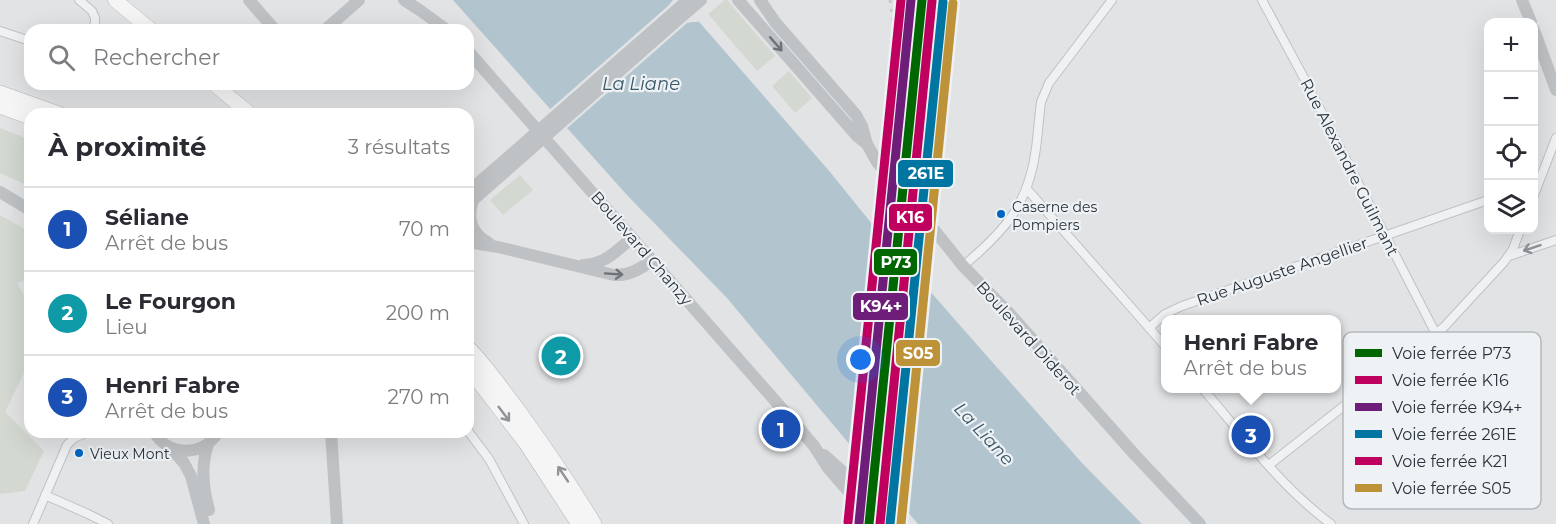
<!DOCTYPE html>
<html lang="fr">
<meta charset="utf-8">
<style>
:root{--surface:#fff;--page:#f7f7f7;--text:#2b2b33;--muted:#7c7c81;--line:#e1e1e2;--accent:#6a7177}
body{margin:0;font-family:Montserrat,sans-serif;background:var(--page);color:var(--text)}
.controls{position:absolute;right:18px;top:18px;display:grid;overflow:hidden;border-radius:12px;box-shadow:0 6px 24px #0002}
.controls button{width:54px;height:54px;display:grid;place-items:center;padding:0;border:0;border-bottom:2px solid var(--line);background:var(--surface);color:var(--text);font:30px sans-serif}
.you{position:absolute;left:861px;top:360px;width:21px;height:21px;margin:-15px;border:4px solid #fff;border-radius:50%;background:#1a73e8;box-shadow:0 0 0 9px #1a73e833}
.badge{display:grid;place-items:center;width:39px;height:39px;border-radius:50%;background:var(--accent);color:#fff;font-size:20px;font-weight:700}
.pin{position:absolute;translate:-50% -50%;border:3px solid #fff;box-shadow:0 2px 6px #0006}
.popup{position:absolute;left:1161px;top:315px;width:180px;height:78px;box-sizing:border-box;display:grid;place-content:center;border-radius:12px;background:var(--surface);filter:drop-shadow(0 2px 4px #0005);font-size:20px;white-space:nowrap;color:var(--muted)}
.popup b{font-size:22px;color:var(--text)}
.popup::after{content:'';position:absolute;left:50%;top:100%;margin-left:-12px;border:12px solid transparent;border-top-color:var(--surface)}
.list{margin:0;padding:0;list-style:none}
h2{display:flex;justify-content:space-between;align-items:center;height:78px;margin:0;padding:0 24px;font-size:26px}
h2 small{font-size:20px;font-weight:400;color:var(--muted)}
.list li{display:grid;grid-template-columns:39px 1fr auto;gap:18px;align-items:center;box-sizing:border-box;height:84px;padding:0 24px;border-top:2px solid var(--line)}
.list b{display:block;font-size:22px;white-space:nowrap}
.list p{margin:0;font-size:20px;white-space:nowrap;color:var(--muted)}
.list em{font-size:20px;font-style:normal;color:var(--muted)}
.icon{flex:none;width:33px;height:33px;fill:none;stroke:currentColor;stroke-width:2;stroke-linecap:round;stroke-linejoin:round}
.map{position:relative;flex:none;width:1556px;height:524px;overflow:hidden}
.search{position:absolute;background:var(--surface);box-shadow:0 6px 24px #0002;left:24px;top:24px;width:450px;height:66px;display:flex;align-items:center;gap:15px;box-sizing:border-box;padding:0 21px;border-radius:18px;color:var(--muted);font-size:22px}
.panel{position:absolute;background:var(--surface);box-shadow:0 6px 24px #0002;left:24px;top:108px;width:450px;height:330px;border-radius:18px}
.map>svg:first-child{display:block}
.green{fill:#d3d9d1}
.water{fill:#b2c4cd}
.pier{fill:#e1e3e5}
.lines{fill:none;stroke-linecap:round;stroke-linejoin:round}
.street-casing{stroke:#bfc1c3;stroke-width:10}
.primary-casing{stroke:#bec0c2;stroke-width:15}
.highway-casing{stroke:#b3b6b9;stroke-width:16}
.street{stroke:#eff1f2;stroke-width:8}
.secondary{stroke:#bfc2c4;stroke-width:12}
.primary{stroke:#f5f5f5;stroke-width:14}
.highway{stroke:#f5f5f5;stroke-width:15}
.rail{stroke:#c9cbcc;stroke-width:3;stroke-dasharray:3 6;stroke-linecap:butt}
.secondary-bridge{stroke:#bfc2c4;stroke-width:12}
.rail-1-casing{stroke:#eef2f4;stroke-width:14}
.rail-2-casing{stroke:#eef2f4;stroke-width:14}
.rail-3-casing{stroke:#eef2f4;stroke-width:14}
.rail-4-casing{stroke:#eef2f4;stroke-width:14}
.rail-5-casing{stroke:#eef2f4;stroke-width:14}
.rail-6-casing{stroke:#eef2f4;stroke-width:14}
.rail-1{stroke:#060;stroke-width:9}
.rail-2{stroke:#bf005f;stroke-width:9}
.rail-3{stroke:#6e1e78;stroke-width:9}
.rail-4{stroke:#0075a1;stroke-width:9}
.rail-5{stroke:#bf005f;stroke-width:9}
.rail-6{stroke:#be9238;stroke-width:9}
.oneway{stroke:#6d7379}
.oneway2{stroke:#8c9297}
.oneway3{stroke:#909498}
.bus-dot{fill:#0065bd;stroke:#eef2f4;stroke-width:2}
.labels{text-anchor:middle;stroke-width:4.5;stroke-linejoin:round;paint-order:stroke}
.bus-label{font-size:14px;fill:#2a333c;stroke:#eef2f4;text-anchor:start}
.street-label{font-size:16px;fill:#2a333c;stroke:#eef2f4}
.water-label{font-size:18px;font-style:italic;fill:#39586b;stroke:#eef2f4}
.key{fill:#eef2f4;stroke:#b3b9bd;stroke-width:1.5}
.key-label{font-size:16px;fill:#2a333c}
.line-badge{stroke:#eef2f4;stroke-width:2}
.badge-label{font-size:16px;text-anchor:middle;font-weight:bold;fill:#fff}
</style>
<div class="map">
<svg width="1556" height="524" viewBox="0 0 1556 524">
<rect width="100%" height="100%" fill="#e1e3e5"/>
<path class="green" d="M725 0H727L775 56 757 71 708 14Z
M789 71 812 98 795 113 772 86Z
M0 128 30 140V182L27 185 0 173Z
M520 175 533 190 503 215 490 200Z
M0 215 30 232V278L17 283 30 306V357L21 379 5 412 44 451 25 491 0 494Z"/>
<path class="water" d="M453 0H680L830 172 885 240 986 355 1082 463 1142 524H918L851 446 727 298 626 194Z"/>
<path class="pier" d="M673 0H684L700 20 697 22H692L687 23 565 130 548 111 668 6Z
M887 238 907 260 884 489 864 466Z"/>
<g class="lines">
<g class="street-casing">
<path id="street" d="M79 0 92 11 95 18V24L91 30
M1262 0 1304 78 1436 334
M0 31 30 41
M1026 188 1166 347
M1534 195 1556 138
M1509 256 1556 240
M963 266C1005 231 1029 204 1036 148 1038 133 1039 117 1041 102L1049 83 1112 0
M1149 328 1165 314 1182 306 1488 200
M1202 388C1243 435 1281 487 1331 524
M468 431 489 459 524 524
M1269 465 1444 327 1504 262 1513 249 1520 230
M45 495 88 514 108 524
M33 524 67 445 74 438 88 432"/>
</g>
<g class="primary-casing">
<path id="primary" d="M115 0 151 30
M214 84 250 114"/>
</g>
<g class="highway-casing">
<path id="highway" d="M0 93 59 114
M0 106 30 117
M468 348C486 366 501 388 517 409 544 446 570 484 594 524
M468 367 526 443 579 524"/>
</g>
<use href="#street" class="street"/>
<path class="secondary" d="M249 0 275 30
M404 0 421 11 447 30
M738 0 857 136 867 144
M760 0 775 22 856 115 862 126 867 144 877 162 920 212 963 266 1009 313 1135 455 1200 524
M1522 0 1531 22
M672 25 701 0
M325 30 359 0
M1534 30 1556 90
M468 51 792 420 814 446 828 468 877 524
M0 192 30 210
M473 200C467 218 471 234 489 243
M468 242 498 247 614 275C629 276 641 269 652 260
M583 265C606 264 616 251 632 238
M154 432C169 457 203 457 218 432
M331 432 337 524
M208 444C201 465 203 489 209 510
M172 449 184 463 191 476 204 524
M824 455 843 472 889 524"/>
<use href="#primary" class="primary"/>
<use href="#highway" class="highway"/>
<path class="rail" d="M890 0 895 36
M901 152 903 96 901 29 903 0
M911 169C917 112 930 57 934 0"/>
<path class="secondary-bridge" d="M468 192 688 0
M473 200 672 25"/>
<g class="rail-1-casing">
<path id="rail-1" d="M869 524 922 0"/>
</g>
<g class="rail-2-casing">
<path id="rail-2" d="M880 524 932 1"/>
</g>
<g class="rail-3-casing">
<path id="rail-3" d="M859 523 911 0"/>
</g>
<g class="rail-4-casing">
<path id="rail-4" d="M890 524 943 2"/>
</g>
<g class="rail-5-casing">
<path id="rail-5" d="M848 522 901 0"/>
</g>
<g class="rail-6-casing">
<path id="rail-6" d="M901 524 953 3"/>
</g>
<use href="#rail-1" class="rail-1"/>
<use href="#rail-2" class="rail-2"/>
<use href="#rail-3" class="rail-3"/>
<use href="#rail-4" class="rail-4"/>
<use href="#rail-5" class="rail-5"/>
<use href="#rail-6" class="rail-6"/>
</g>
<defs><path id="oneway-shaft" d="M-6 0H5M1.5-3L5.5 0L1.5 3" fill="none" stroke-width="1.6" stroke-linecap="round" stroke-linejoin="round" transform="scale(1.5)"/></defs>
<g class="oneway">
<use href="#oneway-shaft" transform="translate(776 44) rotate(49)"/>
<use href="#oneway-shaft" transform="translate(614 274) rotate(4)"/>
</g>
<use class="oneway2" href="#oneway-shaft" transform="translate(1532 248) rotate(162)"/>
<g class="oneway3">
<use href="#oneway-shaft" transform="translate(504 414) rotate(53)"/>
<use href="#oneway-shaft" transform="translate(563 474) rotate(-124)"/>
</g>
<g class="bus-dot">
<circle cx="1001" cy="214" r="5"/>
<circle cx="79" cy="453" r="5"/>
</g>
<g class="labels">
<g class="bus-label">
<text x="1012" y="212">Caserne des<tspan x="1012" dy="18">Pompiers</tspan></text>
<text x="90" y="459">Vieux Mont</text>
</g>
<g class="street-label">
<text transform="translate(1350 167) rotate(63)" y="6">Rue Alexandre Guilmant</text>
<text transform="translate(642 248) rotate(49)" y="6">Boulevard Chanzy</text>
<text transform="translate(1282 271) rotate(-19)" y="6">Rue Auguste Angellier</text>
<text transform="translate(1029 338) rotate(48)" y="6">Boulevard Diderot</text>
</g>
<g class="water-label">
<text x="641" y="90">La Liane</text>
<text transform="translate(984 434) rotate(47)" y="6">La Liane</text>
</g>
</g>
<rect x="1343" y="332" width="198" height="177" rx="9" class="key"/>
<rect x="1355" y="349" width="27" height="8" fill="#060"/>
<rect x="1355" y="376" width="27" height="8" fill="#bf005f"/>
<rect x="1355" y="403" width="27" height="8" fill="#6e1e78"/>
<rect x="1355" y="430" width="27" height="8" fill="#0075a1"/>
<rect x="1355" y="457" width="27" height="8" fill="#bf005f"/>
<rect x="1355" y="484" width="27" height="8" fill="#be9238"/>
<g class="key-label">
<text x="1392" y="359">Voie ferrée P73</text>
<text x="1392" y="386">Voie ferrée K16</text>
<text x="1392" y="413">Voie ferrée K94+</text>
<text x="1392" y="440">Voie ferrée 261E</text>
<text x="1392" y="467">Voie ferrée K21</text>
<text x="1392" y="494">Voie ferrée S05</text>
</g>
<g class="line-badge">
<rect x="897" y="159" width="57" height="29" rx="6" fill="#0075a1"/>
<rect x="888" y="203" width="45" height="29" rx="6" fill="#bf005f"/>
<rect x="873" y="248" width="45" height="28" rx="6" fill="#060"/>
<rect x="852" y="292" width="57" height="29" rx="6" fill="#6e1e78"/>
<rect x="895" y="339" width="46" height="28" rx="6" fill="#be9238"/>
</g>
<g class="badge-label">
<text x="926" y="179">261E</text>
<text x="910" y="223">K16</text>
<text x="896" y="268">P73</text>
<text x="881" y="312">K94+</text>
<text x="918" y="359">S05</text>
</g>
</svg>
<div class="controls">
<button>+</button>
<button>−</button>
<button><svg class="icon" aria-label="locate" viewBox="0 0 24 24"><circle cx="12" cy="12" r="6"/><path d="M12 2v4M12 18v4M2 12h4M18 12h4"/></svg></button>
<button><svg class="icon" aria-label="layers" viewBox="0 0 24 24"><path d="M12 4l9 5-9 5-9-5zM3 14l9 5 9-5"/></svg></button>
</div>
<div class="you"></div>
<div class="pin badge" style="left:781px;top:429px;background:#1a4fb4">1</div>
<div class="pin badge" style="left:561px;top:356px;background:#0f9aa8">2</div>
<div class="pin badge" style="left:1251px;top:435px;background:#1a4fb4">3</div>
<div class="popup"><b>Henri Fabre</b>Arrêt de bus</div>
<div class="search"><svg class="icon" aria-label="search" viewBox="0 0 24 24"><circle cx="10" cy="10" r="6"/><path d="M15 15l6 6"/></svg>Rechercher</div>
<section class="panel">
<h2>À proximité<small>3 résultats</small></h2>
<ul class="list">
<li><span class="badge" style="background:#1a4fb4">1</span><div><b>Séliane</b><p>Arrêt de bus</p></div><em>70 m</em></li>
<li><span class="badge" style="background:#0f9aa8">2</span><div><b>Le Fourgon</b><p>Lieu</p></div><em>200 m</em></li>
<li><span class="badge" style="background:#1a4fb4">3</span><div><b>Henri Fabre</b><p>Arrêt de bus</p></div><em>270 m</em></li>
</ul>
</section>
</div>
